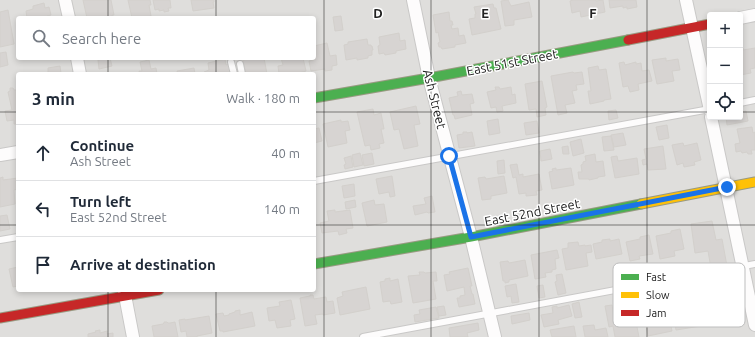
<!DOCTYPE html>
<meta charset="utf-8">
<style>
:root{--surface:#fff;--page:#f2f2f3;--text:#1f2937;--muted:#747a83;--line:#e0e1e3}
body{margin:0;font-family:Ubuntu,sans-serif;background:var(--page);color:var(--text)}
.controls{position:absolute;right:12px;top:12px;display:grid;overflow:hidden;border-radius:4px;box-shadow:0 2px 6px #0003}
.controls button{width:36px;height:36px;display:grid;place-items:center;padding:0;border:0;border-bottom:1px solid var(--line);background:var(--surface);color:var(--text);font:20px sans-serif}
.stop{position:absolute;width:12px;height:12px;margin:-9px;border:3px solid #1a73e8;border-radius:50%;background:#fff}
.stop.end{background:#1a73e8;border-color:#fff;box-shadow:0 1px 4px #0008}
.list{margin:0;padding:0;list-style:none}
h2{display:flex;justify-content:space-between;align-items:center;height:52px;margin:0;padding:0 16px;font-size:17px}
h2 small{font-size:13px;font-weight:400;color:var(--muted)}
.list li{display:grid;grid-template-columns:26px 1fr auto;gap:12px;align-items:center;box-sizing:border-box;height:56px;padding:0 16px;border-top:1px solid var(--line)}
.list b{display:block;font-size:15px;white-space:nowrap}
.list p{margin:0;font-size:13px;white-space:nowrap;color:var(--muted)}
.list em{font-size:13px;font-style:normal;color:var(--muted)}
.icon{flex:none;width:22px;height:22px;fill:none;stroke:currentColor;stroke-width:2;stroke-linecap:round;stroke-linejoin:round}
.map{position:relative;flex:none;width:755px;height:337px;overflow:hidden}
.search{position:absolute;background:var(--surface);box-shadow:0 2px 6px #0003;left:16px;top:16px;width:300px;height:44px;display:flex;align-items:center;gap:10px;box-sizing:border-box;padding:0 14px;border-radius:4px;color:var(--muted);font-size:15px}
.panel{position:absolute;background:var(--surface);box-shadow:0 2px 6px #0003;left:16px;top:72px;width:300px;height:220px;border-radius:4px}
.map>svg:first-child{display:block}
.residential{fill:#dfdedc;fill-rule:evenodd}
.building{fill:#d7d4d2;stroke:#d3d0cc}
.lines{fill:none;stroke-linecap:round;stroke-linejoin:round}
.lane-casing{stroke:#c9c8c7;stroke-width:8}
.street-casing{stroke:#c9c8c7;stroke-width:14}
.fast-casing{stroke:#999a82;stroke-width:11}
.slow-casing{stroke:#999a82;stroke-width:11}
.jam-casing{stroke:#999a82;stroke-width:11}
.lane{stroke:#fdfcfc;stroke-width:6}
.street{stroke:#fdfcfc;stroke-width:12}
.fast{stroke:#4caf50;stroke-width:9}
.slow{stroke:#ffc107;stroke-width:9}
.jam{stroke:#c62828;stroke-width:9}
.route{stroke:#1a73e8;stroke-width:5}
.grid{fill:none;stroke:#222;stroke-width:1;stroke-opacity:0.55}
.labels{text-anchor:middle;stroke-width:3;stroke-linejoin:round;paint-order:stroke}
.street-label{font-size:13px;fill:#222;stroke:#fff}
.key{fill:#fff;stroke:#bdbdbd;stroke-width:1}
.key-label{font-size:11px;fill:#222}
.grid-label{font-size:13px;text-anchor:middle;font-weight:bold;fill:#222;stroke:#fff;stroke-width:3;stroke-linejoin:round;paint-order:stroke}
</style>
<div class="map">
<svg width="755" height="337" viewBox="0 0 755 337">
<rect width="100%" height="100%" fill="#f0eeeb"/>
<path class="residential" d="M0 0H755V337H0ZM710 15H740V117H710ZM18 18H314V58H18ZM18 74H314V290H18Z"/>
<path class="building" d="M83 0H111L114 15H112L113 18H87Z
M128 0H150L151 5H149L151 16 147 17V18H132Z
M153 0H170L171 8H168L169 11 164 12V10L159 11V9L155 10Z
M191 0H214V2H213L214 8 193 11Z
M508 0 511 6 529 2 532 17 514 20V25L505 26 501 1Z
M573 0H596V1L603 0 605 12 581 17 580 11 572 13 570 1Z
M609 0H636L637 7 627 9V7L623 8V6L610 8Z
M44 3 45 8 49 7 51 15 47 16 48 18H27L26 11 33 9V6Z
M493 4 494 8H496L501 29 472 35 469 19 475 18V14H476L474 7Z
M8 10 14 44 0 47V12Z
M449 12 450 21H452L453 25H451L452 29 458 28 459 36 464 35 466 43 455 45V47L442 49 441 47H439L438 43 440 42 438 32 436 33 433 15Z
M341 16 343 30 335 31 333 17Z
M399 33 400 41 405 40 406 49 396 51V53L385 55 384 53 379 54 378 46 380 45 379 37Z
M367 39 368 45H371V46H372L373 50H372V55L368 56V58L357 60V58L346 60 344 45 348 44V42Z
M327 43 330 56 336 55 337 65 332 66V70L325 71V69L311 71 309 61 314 60V46Z
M740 48H743V50L755 48V68L750 69 751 73 740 75Z
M6 52 8 65 0 67V53Z
M107 58H110L112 66 99 69 98 60Z
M244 58H264L267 74H246L243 60H245Z
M281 58H303L306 71 299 73V74H279L278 66 283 65Z
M666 58V61L678 59 680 70 672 71 674 81 657 84 652 60Z
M225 59 226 65 229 64 231 72 227 73V74H205L204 72 209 70 208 63Z
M149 60 151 69 156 68 157 74H140L139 71H142L140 62Z
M624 62 625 65 636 62V64L641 63 642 71 649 70 652 81 638 84 639 90 630 92 628 86 623 87 619 63Z
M60 66 61 73 48 74V68Z
M598 66 599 70 606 69 611 99 604 100V101L590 104 588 91H591L588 68Z
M194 68 195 74H178L177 71Z
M573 72 574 73 582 72 584 84 576 85 577 90 572 91 575 103 565 105 567 113 558 115 551 76Z
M542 81 547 107 545 108 546 115 537 117 536 109 529 110 525 84Z
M495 87H499L500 89 511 87 512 95 515 94 516 103 502 106 503 111 497 112 496 107 491 108 487 92 496 90Z
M10 88H13L14 90H18V124H14V120L7 121 5 111 12 110 8 92 10 91Z
M461 91 462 95 472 94 474 103 470 104 472 115 455 119 454 115H453L449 98 458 96 457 92Z
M416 106 420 124 414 125 418 146 404 149 399 129 394 130 390 112Z
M373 109 374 115 381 113 384 129H381L384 143 379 144 380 148 371 150 370 145 365 146 357 112Z
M616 110 618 118 609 120 608 111Z
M746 111 748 121 727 125 726 117H740V112Z
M498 119 500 133 489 135 487 121Z
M341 120V122L348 121 350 130 345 131 347 143 328 147 323 124Z
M537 121 539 133 526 135 524 123Z
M667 125 669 138 659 140 656 127Z
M752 127 753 133 755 132V150H751L752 154H748L747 152 742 153 741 151 736 152 735 144 740 143 737 129Z
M319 128 322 141 314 143V129Z
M463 132H467V133L472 132 475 146 459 148 457 135 463 134Z
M623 133 626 145 614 147 611 135Z
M611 136 614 150 604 151 602 137Z
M581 139 584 153 573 156 570 142Z
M683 143 684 146 697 143 701 160 694 162 695 165 684 167 683 163 677 165 672 145Z
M568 146 569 154H563L562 147Z
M663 146 666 169 648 170 647 164 643 165 642 160 646 159 644 149Z
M550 149 552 159 541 161 540 151Z
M360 153 363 165 354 167 352 155Z
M372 153 374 164 364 166 362 155Z
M595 154 596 162 603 161 605 176 598 177V178L589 180V179H579L578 172H582L581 165 583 164V162L586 161 585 156Z
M351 156 353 167 345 169 344 165 346 164 344 158Z
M617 156 618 161 637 158 639 174 615 178 611 157Z
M504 160 505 173 498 174 497 161Z
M517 164 519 175 523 174V177L539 174 542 190 536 191 537 195 526 196V193L519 194 516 177 513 178 510 165Z
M556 168V170L571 168 574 185 552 189 549 172 553 171 552 169Z
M392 176 395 196 390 197 389 192 379 194 376 179Z
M504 176 507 193 491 196V199L482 200 478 178 485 177 486 179Z
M3 177V180L18 178V189L14 190 15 204 0 207V178Z
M354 184 355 196 344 198 342 186Z
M432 196 435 212 428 213 427 212 415 215 413 206 426 204 424 198Z
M355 200 356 207 346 209 345 202Z
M374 200 375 205 384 204 387 222 367 226 362 203Z
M335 210V212L350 210 353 228 346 229 347 233 339 235 338 231 322 233 320 223 329 221 327 211Z
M7 215 10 229 0 231V216Z
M712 221 716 240 722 239 727 266 711 268 708 251 695 253 691 224Z
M680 229 684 249 674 251 675 256 660 259 656 236 671 233V231Z
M649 235 653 254 639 256 640 259 630 261 626 242 640 239V237Z
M610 239V241L619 239 622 254 596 259 593 244 602 242V240Z
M578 242 579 246 585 245V246L591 245 592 252 586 253 588 266 566 270 562 249 568 248V243Z
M557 250 559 258 555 259 556 269 552 270V272L545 273 546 277 535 279 531 255Z
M525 260 528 276 509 280V282L505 283V281H503L500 262 508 261 509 263Z
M18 267V286L13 287 9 269Z
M468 268 472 286H470L472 294H473L475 304 459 307 457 298H460V296L465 295 464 287 447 291 444 275 450 274 449 272Z
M419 272H424L425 273 436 272 437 281H433L436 299 413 303 408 276 420 275Z
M562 274 566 293 558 295 555 282 557 281 556 275Z
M390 278V281L398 279 402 302 391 304 390 301 383 302 380 282 385 281V279Z
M516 284 519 302 512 303 511 296 507 297 505 286Z
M543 285 545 297 539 298 537 286Z
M366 287 370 309 340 315 337 298 343 296 342 292Z
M310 295H313L314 299 326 297 327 302 333 301 335 313 323 315V314L315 315 317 324 305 326 300 298 310 296Z
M291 300 295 319 290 320 291 326 277 328 275 320 269 321 267 308 280 306 279 302Z
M579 302 582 317 575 318 572 304Z
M569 305 572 316 558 320 559 324 544 327 541 315 553 313 552 307 557 306V308Z
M612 305 614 317 624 315 626 324 636 322 639 337H615L613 326 609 327 605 306Z
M444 306 446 315 439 316 437 307Z
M684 306V311L693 309 692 307 698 306V309L704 308 707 325 676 330 672 308Z
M436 307 439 318 415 322 414 315 420 314 419 310Z
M240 310V315L252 312 255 326 223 332V331H220L216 314 223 313 224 316 229 315V314L235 312V311Z
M654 312 655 318 669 316 672 331 648 336 644 315H645V314Z
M529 313 530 320 512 324 511 316Z
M209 316 212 333 197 336V337H187L186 331 181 332 179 320 185 319V320Z
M164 322H167L168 323H170L175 322 178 337H154L152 326 163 324 164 323Z
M478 323 479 330 467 333 468 337H450L449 328Z
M594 325 595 330 606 328 608 337H585L583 326Z
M574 326 576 337H552L550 330Z
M100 330V333L107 331V334L113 333V337H88V334L96 332 95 331Z"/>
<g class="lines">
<g class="lane-casing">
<path id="lane" d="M231 62 234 74
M240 64 242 74
M740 103 755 100
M314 181 710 109
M0 240 18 237
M363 337 755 264"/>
</g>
<g class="street-casing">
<path id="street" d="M65 0 69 18
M413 0 429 78 471 237 495 337
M686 0 710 110
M740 18 755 15
M77 58 80 74
M711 117 755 325
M0 155 18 152
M124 290 133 337"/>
</g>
<g class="fast-casing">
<path id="fast" d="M314 98 429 78 628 40
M314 264 471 237 641 204"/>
</g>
<g class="slow-casing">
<path id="slow" d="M641 204 755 182"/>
</g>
<g class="jam-casing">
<path id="jam" d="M628 40 710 24
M0 318 159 290"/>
</g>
<use href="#lane" class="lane"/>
<use href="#street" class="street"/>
<use href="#fast" class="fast"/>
<use href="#slow" class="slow"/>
<use href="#jam" class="jam"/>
</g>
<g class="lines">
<path class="route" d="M449 156 471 237 727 187"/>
</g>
<path class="grid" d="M108 0V18M216 0V18M324 0V337M431 0V337M539 0V337M647 0V337M108 58V74M216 58V74M0 112H18M314 112H710M740 112H755M0 225H18M314 225H755M108 290V337M216 290V337"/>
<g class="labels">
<g class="street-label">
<text transform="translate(512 62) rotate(-11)" y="5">East 51st Street</text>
<text transform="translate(435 99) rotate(76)" y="5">Ash Street</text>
<text transform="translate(532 212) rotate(-11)" y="5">East 52nd Street</text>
</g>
</g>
<rect x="613" y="263" width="132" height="64" rx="6" class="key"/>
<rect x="621" y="274" width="18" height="6" fill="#4caf50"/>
<rect x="621" y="292" width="18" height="6" fill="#ffc107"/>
<rect x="621" y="310" width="18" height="6" fill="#c62828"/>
<g class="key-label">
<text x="646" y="281">Fast</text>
<text x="646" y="299">Slow</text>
<text x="646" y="317">Jam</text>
</g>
<g class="grid-label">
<text x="378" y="18">D</text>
<text x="485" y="18">E</text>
<text x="593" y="18">F</text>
</g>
</svg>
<div class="controls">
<button>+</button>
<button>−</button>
<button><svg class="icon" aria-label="locate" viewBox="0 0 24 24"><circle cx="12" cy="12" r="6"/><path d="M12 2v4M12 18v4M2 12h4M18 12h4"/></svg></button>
</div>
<div class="stop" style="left:449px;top:156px"></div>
<div class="stop end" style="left:727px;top:187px"></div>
<div class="search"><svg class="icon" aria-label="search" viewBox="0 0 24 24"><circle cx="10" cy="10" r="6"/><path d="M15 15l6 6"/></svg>Search here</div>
<section class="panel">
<h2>3 min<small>Walk · 180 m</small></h2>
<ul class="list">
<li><svg class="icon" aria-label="ahead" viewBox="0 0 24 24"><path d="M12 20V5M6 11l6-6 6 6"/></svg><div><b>Continue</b><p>Ash Street</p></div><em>40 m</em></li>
<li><svg class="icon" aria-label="left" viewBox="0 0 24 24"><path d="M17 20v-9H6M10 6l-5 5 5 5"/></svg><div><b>Turn left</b><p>East 52nd Street</p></div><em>140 m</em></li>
<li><svg class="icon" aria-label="arrive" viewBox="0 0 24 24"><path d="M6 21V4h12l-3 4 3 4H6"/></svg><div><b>Arrive at destination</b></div></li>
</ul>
</section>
</div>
